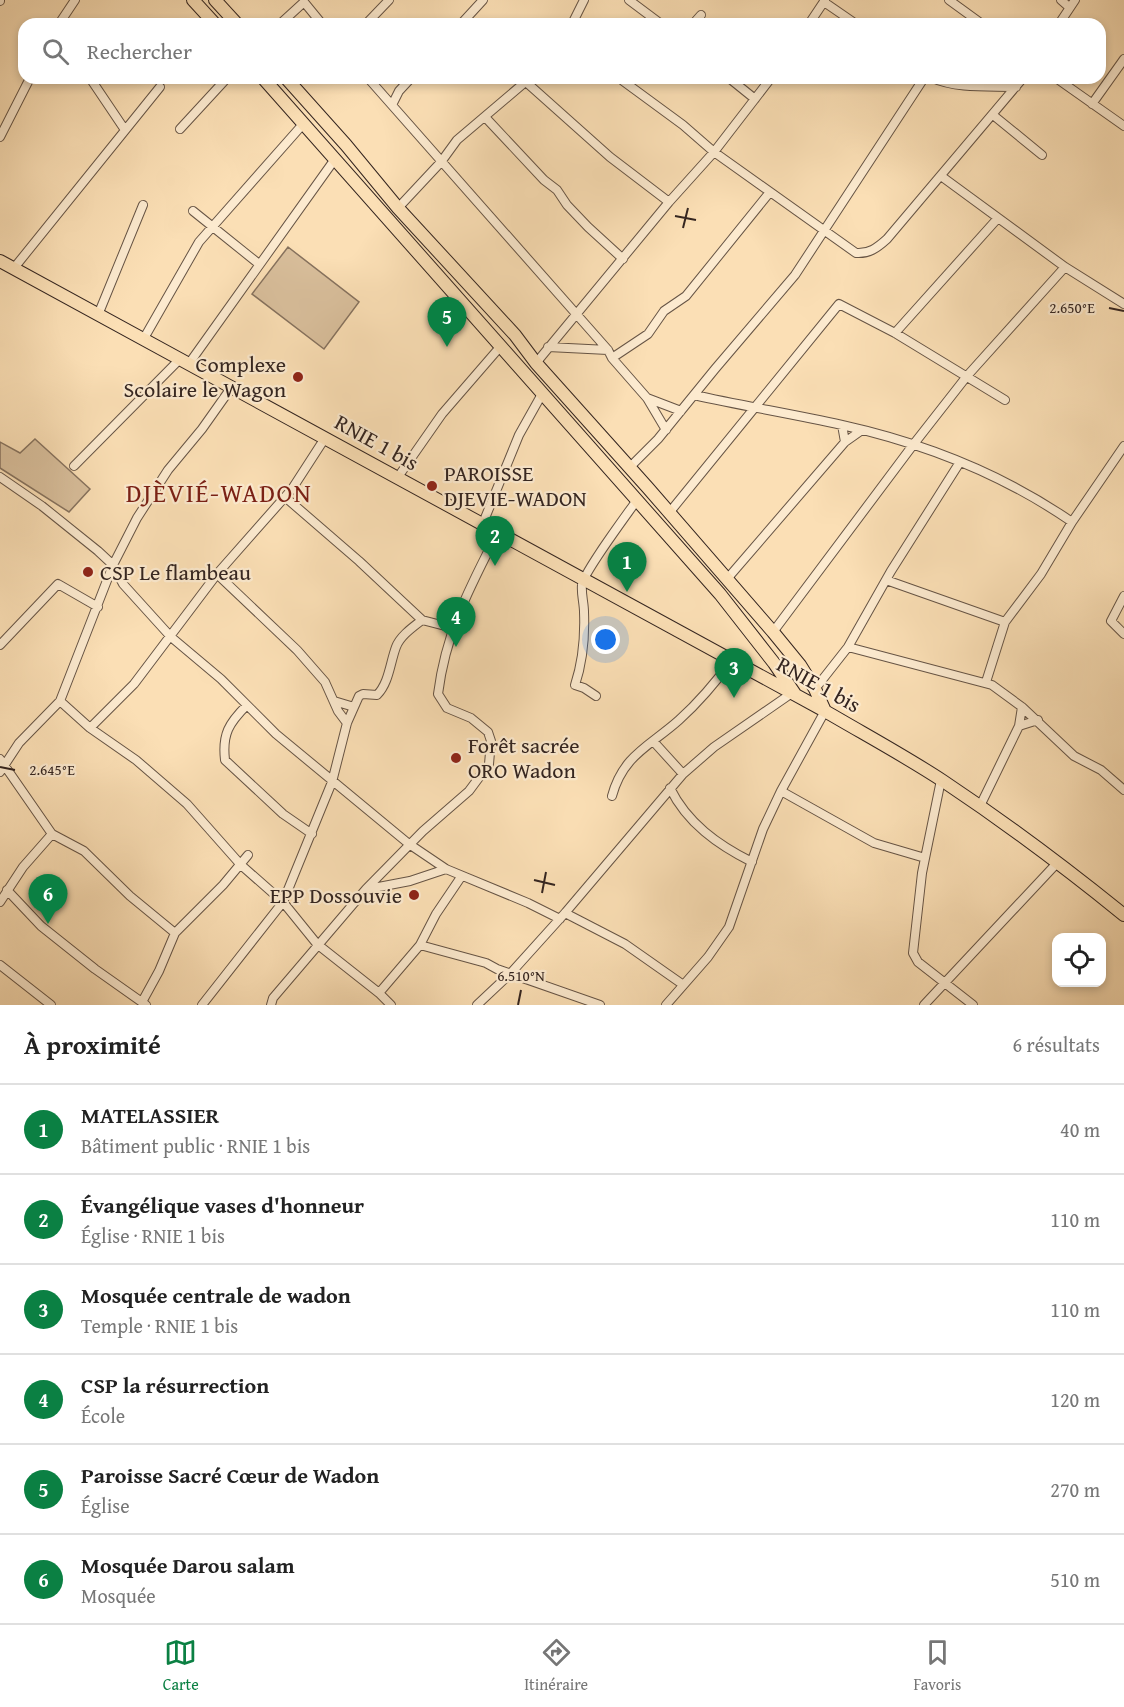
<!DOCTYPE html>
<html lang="fr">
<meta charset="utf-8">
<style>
:root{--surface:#fff;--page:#f2f2f2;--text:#222;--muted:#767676;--line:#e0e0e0;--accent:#0b8043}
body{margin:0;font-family:"Gentium Book Plus",serif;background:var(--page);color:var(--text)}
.controls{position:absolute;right:18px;bottom:18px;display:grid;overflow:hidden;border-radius:12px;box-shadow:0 3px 9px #0003}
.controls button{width:54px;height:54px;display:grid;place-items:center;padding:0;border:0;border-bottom:2px solid var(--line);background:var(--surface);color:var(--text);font:30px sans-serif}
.you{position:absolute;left:606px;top:640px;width:21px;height:21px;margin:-15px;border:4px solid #fff;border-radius:50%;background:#1a73e8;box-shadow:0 0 0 9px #1a73e833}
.badge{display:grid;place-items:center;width:39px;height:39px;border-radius:50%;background:var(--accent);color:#fff;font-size:20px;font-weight:700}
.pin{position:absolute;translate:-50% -50px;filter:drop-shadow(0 2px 3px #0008)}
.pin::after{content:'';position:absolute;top:32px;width:21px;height:18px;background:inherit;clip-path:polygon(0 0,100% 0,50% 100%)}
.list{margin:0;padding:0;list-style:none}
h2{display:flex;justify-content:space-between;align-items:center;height:78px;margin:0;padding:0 24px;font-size:26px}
h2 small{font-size:20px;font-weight:400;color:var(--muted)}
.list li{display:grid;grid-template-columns:39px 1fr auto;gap:18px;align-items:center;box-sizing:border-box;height:90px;padding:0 24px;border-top:2px solid var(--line)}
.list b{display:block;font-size:22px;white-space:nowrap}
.list p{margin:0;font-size:20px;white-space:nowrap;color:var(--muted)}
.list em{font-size:20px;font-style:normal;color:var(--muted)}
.icon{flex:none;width:33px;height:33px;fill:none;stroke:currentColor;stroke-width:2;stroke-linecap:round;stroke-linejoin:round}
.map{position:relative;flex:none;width:1124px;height:1005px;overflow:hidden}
.search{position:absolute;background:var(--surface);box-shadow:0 3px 9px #0003;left:18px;right:18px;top:18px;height:66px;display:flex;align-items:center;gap:15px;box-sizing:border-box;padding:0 21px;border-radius:18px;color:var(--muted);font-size:22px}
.sheet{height:618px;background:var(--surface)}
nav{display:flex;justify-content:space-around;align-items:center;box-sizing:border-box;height:84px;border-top:2px solid var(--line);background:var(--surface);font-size:16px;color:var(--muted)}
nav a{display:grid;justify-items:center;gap:3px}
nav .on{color:var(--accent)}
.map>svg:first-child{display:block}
.green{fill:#d9bf9c;stroke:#86725e;stroke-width:1.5}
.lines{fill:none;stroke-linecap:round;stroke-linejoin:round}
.street-casing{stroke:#665445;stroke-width:10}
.primary-casing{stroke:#342520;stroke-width:14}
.street{stroke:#fceacf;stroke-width:8}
.primary{stroke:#fbdfb5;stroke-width:12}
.ticks{fill:none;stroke:#342520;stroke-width:2}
.poi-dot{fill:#8f2418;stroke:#fceacf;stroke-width:2}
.labels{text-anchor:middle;stroke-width:4.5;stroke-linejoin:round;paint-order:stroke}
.poi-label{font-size:22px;fill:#342520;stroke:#fceacf;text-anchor:start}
.street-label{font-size:22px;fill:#342520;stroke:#fceacf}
.quarter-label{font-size:26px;letter-spacing:1.5px;fill:#7a1f14;stroke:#fceacf}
.ticks-label{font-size:15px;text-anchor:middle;fill:#342520;stroke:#fceacf;stroke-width:4.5;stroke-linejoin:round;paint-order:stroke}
</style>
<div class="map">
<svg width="1124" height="1005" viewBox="0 0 1124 1005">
<rect width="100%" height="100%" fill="#fbdfb5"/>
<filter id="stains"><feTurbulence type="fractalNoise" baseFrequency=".00333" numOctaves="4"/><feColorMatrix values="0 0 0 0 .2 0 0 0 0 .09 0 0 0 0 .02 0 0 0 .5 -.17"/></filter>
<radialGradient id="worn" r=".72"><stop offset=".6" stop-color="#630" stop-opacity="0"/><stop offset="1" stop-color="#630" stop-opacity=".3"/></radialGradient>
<path class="green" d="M288 247 359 302 324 349 252 294Z
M35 439 90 489 69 512 0 468V442L20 453Z"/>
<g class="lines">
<g class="street-casing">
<path id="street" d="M629 0 661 24
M949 0 982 24
M1061 0 1069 7
M0 1V0
M824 2 856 24
M59 24 75 0
M280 24 304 2 322 24
M366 24 389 0
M461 24 483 0
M572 24 584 0
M693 24 701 15
M809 24 825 0
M1059 24 1075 0
M90 78 125 130
M368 78 608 350 612 358 647 398 681 411
M619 78 683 125 714 152 856 253C869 254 877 248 887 239L1023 78
M729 78 755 99
M932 78C958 89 989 86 1016 87
M1056 78 1124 126
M526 82 610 157 669 202
M1092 104 1124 59
M392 105 399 91 411 78
M993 115 1042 155
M485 117 544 180 557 190 567 205 588 227 623 259
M180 129 227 78
M0 137 30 78
M941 176 1065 267 1124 304
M398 208 441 162 457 140 530 78
M193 211 259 264
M14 268 160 87
M98 315 143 205
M895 333 998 218
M143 340 199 242 304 123
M548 347 608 350
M612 358 648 334 664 311 686 296 770 192
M536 363 669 202 714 152 771 78
M188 365 335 159
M694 395C743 406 793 414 842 425 923 443 1004 475 1072 522
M647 398 666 430
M842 425 845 442
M74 466 179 360
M629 468 658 439 715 369 795 275 924 78
M0 477 42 506 98 551 113 565 123 584 171 637 221 679 276 734 409 844 446 869 528 903 560 919
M398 477 442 414 500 347
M285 497 359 561 422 620 453 628
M669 513 839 304 895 333 1005 400
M483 523 519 435 542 394
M217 574 297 650 325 682 338 711 347 723
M727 579 845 442 862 430
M886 580 1005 622
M1124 596 1111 621 1124 634
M773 632 913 445 967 376 1065 267
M0 645 58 584 98 607
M848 647 992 685 1022 707 1074 756 1101 770 1124 790
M986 682 1005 622 1041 574 1072 522 1124 446
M815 689 848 647 891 571 960 462
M596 696 584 688 575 685C583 661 585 637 584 612 584 603 581 594 582 585 583 573 628 513 637 500
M60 701 90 728 136 760 187 804 241 865 283 902 317 944 379 993 391 1005
M334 701 354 707
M247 705C229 723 222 734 225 760L283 814 312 834
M1019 726 1038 720
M90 728 134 684 217 574 292 489 325 438
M653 741 683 774
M0 759 52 834 84 851 130 896 175 933
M0 772 19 743 60 701 113 565 137 518 168 470 202 429 231 388
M941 780 922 873 913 953 918 962 973 1005
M670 788C687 823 718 845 752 862
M781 791 874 843 925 858
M612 796C623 755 650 746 679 720 699 702 716 682 732 660
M980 806 1019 726 1022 707
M368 889 410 881 446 869
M7 890 41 926 95 969 146 1005
M0 902 23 867 52 834
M565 913 625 944 682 984
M420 945 486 963 497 969 600 1005
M0 965 51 1005
M379 993 420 945 436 914 461 877
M142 1002 159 971 175 933 223 885 248 855
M202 1005 283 902 332 782 347 723 359 696 363 694 377 695C389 683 390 663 396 647 400 636 413 627 422 620
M271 1005 273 998 366 889 423 831 469 791 489 764 491 741 488 732 471 718 447 708 438 694C446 631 470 587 498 532
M477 1005 510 974 565 913 683 774 714 747 792 693
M666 1005 708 957 729 927 763 829 781 791 825 711
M924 1005 1058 862"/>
</g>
<g class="primary-casing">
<path id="primary" d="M193 0 215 24
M215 0 237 24
M263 78 720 594 774 663 795 694
M286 78 346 145 398 208 515 335 536 363 648 488 773 632 800 665 815 689 825 711
M0 261 825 711C864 734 905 756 943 781 1006 823 1066 868 1124 915"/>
</g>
<use href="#street" class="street"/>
<use href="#primary" class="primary"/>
</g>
<path class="ticks" d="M675 216 696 220M683 228 688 208M1109 308 1124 311M0 767 15 770M534 880 555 885M542 893 546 872M518 1005 521 990"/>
<g class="poi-dot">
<circle cx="298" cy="377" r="6"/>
<circle cx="432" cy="486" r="6"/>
<circle cx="88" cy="572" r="6"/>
<circle cx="456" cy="758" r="6"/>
<circle cx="414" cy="895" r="6"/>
</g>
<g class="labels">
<g class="poi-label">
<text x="286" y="372" text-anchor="end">Complexe<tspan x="286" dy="25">Scolaire le Wagon</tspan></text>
<text x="444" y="481">PAROISSE<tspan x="444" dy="25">DJEVIE-WADON</tspan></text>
<text x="100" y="580">CSP Le flambeau</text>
<text x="468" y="753">Forêt sacrée<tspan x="468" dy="25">ORO Wadon</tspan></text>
<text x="402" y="903" text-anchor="end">EPP Dossouvie</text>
</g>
<g class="street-label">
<text transform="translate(377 442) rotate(29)" y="8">RNIE 1 bis</text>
<text transform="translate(819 684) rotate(29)" y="8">RNIE 1 bis</text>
</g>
<g class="quarter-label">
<text x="219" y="502">DJÈVIÉ-WADON</text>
</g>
</g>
<g class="ticks-label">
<text x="1072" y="313">2.650°E</text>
<text x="52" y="775">2.645°E</text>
<text x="521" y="981">6.510°N</text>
</g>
<rect width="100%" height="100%" filter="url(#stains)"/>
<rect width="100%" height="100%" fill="url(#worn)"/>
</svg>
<div class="controls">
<button><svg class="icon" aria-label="locate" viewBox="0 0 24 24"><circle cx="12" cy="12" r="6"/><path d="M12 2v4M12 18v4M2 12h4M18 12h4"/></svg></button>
</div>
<div class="you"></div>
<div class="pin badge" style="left:627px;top:592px">1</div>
<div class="pin badge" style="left:495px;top:566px">2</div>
<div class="pin badge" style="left:734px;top:698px">3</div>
<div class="pin badge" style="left:456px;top:647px">4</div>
<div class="pin badge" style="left:447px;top:347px">5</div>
<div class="pin badge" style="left:48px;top:924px">6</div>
<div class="search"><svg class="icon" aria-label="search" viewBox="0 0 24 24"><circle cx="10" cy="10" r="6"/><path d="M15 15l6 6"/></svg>Rechercher</div>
</div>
<section class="sheet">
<h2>À proximité<small>6 résultats</small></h2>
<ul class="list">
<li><span class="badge">1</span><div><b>MATELASSIER</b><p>Bâtiment public · RNIE 1 bis</p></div><em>40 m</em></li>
<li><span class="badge">2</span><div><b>Évangélique vases d'honneur</b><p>Église · RNIE 1 bis</p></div><em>110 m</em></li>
<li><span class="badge">3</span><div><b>Mosquée centrale de wadon</b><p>Temple · RNIE 1 bis</p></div><em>110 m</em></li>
<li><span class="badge">4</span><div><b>CSP la résurrection</b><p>École</p></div><em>120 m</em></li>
<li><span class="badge">5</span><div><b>Paroisse Sacré Cœur de Wadon</b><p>Église</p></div><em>270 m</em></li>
<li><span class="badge">6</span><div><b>Mosquée Darou salam</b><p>Mosquée</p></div><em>510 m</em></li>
</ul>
</section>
<nav>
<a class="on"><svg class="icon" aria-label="map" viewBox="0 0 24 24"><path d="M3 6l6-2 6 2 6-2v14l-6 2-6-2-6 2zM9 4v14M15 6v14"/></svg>Carte</a>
<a><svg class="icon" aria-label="directions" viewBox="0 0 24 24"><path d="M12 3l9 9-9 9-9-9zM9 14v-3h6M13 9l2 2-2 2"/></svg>Itinéraire</a>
<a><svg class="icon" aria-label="saved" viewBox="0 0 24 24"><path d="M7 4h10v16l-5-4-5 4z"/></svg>Favoris</a>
</nav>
